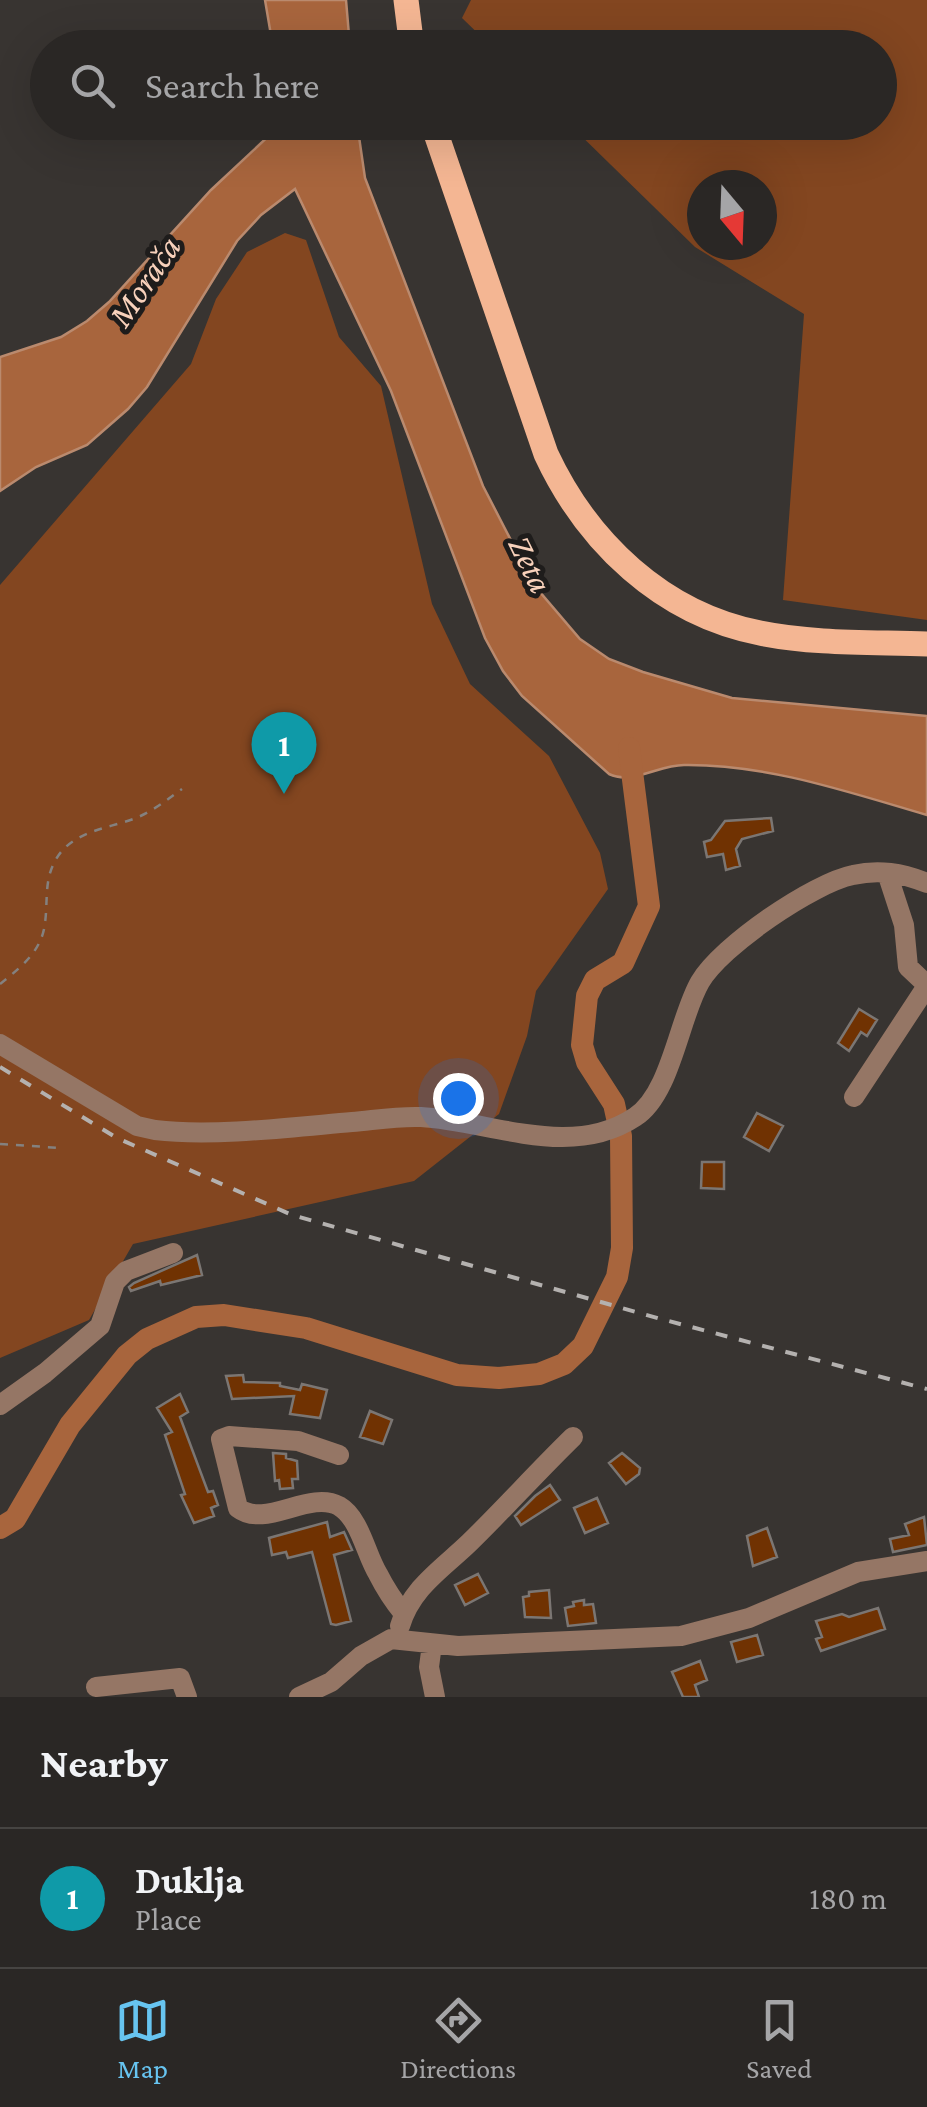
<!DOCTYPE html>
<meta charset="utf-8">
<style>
:root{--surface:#2a2725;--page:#363332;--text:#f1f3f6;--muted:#a5a5a7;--line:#464442;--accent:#67c4f0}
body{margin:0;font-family:"Crimson Pro",serif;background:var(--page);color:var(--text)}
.compass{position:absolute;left:687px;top:170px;width:90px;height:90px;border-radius:50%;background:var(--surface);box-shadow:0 10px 40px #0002;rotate:161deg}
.you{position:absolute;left:458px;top:1098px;width:35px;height:35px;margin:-25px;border:8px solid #fff;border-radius:50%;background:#1a73e8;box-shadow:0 0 0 15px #1a73e833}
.badge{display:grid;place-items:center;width:65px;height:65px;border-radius:50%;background:var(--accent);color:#fff;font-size:32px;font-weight:700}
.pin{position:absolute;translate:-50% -82px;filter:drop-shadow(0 2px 5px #0008)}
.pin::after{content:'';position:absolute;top:52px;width:35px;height:30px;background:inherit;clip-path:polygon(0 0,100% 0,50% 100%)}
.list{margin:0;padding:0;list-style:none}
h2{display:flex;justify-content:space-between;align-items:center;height:130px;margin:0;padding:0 40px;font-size:42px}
h2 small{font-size:32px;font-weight:400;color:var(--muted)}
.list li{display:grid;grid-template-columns:65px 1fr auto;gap:30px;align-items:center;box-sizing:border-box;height:140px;padding:0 40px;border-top:2px solid var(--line)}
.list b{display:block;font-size:38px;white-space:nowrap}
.list p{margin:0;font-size:32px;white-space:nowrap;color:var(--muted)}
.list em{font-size:32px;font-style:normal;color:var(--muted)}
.icon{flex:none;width:55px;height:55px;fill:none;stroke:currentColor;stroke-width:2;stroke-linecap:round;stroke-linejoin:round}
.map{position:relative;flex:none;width:927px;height:1697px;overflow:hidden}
.search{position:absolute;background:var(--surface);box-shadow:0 10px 40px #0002;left:30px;right:30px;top:30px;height:110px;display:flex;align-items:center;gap:25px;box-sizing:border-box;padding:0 35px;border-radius:55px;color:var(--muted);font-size:38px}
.sheet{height:270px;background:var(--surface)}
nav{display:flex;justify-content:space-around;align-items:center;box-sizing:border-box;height:140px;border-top:2px solid var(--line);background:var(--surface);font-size:28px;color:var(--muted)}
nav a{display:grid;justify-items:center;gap:5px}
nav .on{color:var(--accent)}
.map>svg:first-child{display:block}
.green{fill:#834620;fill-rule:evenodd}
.water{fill:#a8653d;stroke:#ba8a6e;stroke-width:2.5}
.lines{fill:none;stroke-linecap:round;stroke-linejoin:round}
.river{stroke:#a8653d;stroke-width:22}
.building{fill:#703202;stroke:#7b7673;stroke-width:2.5}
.path{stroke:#84817f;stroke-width:2.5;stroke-dasharray:8 8;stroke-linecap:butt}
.minor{stroke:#957665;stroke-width:20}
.major{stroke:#f4b693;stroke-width:25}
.rail{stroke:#b4b1af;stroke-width:4;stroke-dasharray:12 12;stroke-linecap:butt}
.labels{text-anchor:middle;stroke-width:10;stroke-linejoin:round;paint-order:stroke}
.water-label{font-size:35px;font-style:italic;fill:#f8d1bb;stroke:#1e1c1b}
</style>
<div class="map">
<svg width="927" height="1697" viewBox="0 0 927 1697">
<rect width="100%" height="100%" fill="#383431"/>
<path class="green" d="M471 0H927V620L783 600 804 314 695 247 568 123 880 122V48L492 47 462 18ZM702 185H762V245H702Z
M285 233 306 240 339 337 381 386 432 604 470 684 549 756 600 853 608 889 536 991 527 1036 499 1114 414 1181 133 1244 89 1320 0 1358V585L191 364 216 299 247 252Z"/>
<path class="water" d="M265 0H346L350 47H273Z
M274 123H357L365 178 483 486 534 585 580 639 609 659 643 672 732 698 927 716V815C848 792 767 764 684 765 658 765 633 785 609 774L522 696 503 671 485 638 391 391 295 189 261 215 237 241 147 387 128 409 87 445 36 467 0 491V357L61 337 87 321 109 302 211 190 274 131Z"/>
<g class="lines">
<path class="river" d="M0 1528 15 1519 70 1425 127 1355 147 1339 196 1317 224 1315 306 1328 457 1375 499 1378 539 1374 564 1364 583 1346 617 1277 622 1248 621 1136 614 1104 587 1062 582 1045 587 996 595 980 623 963 649 906 629 748"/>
</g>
<path class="building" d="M771 818 773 831 742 839 736 849 740 866 726 870 723 854 707 857 704 842 711 840 725 821Z
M859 1009 877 1020 867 1036 861 1032 849 1051 838 1043Z
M757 1113 783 1126 769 1151 744 1137Z
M702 1162H724V1189L701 1188Z
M197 1255 202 1275 161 1285 160 1281 131 1291 129 1287 134 1283Z
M243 1375 244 1382 280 1383V1386L300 1390 302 1384 327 1390 320 1418 290 1414 294 1396 232 1399 226 1376Z
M180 1394 188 1412 180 1417 208 1492 213 1491 218 1505 211 1508 214 1516 194 1523 181 1495 185 1494 165 1435 172 1432 157 1408Z
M370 1411 392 1420 383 1444 360 1437Z
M273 1453 286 1454V1458L297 1461 298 1479H292L293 1488 280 1489 279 1480 275 1481Z
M622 1453 640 1468 639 1474 626 1484 609 1463Z
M550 1485 560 1500 521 1525 515 1516 535 1496Z
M597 1498 608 1523 585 1533 574 1508Z
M924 1517 927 1545 893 1552 890 1539 909 1535 905 1524Z
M327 1522 330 1537 344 1532 352 1550 334 1555 351 1621 336 1625 331 1624 312 1552 288 1558 286 1552 272 1555 269 1538Z
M767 1528 777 1557 753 1566 747 1536Z
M478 1574 488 1593 465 1605 455 1585Z
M549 1590 551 1618 525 1617 523 1597 529 1596V1592Z
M584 1600V1605L593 1604 596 1623 568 1626 565 1608 574 1606 573 1602Z
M878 1608 885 1629 821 1651 816 1639 822 1637 816 1621 842 1614 849 1617Z
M757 1635 763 1655 737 1662 731 1642Z
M700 1661 707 1680 695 1685 699 1697H683L672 1672Z"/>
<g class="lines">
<path class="path" d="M0 984C21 967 42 951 45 923 48 901 44 881 55 861 71 831 107 829 136 818 153 811 167 800 182 789
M0 1144 61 1148"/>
<path class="minor" d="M0 1044 137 1126 155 1130C213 1137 294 1127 352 1122 375 1120 398 1116 421 1117 491 1121 570 1160 635 1117 671 1094 679 1018 700 982 721 946 813 883 853 875 879 869 902 873 927 883
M854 1097 925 989 926 984 908 967 904 925 887 873
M0 1405 45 1373 100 1326 115 1282 126 1271 173 1253
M339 1455 298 1441 229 1436 221 1439 238 1508C265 1529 309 1490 339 1506 360 1518 366 1555 378 1574 385 1588 395 1603 404 1614
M400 1626C411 1588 442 1569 469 1543 504 1509 537 1472 573 1437
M432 1644 429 1667 435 1697
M96 1687 180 1678 187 1697
M299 1697 331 1682 361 1656 391 1639 458 1646 681 1636 749 1618 858 1572 927 1561"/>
<path class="major" d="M406 0 412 48
M432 122 546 454C587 542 662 614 760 633 814 644 872 642 927 644"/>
<path class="rail" d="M0 1067 117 1138 292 1215 661 1319 927 1389"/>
</g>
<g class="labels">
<g class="water-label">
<text transform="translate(144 281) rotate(-56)" y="12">Morača</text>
<text transform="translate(531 564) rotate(64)" y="12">Zeta</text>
</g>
</g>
</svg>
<svg class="compass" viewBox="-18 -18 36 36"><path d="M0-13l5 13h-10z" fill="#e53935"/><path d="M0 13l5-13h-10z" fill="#a5a5a7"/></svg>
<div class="you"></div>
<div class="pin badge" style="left:284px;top:794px;background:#0f9aa8">1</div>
<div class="search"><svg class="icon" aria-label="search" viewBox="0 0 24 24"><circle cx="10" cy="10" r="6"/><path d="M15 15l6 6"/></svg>Search here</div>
</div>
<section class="sheet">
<h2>Nearby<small></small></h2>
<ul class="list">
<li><span class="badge" style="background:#0f9aa8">1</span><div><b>Duklja</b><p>Place</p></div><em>180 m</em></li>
</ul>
</section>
<nav>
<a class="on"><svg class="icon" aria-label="map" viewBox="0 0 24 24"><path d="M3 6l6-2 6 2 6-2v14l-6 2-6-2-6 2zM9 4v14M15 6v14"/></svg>Map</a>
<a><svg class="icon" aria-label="directions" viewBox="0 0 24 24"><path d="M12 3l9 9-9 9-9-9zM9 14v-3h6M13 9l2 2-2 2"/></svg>Directions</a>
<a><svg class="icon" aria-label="saved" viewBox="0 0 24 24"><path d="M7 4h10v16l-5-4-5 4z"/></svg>Saved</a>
</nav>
